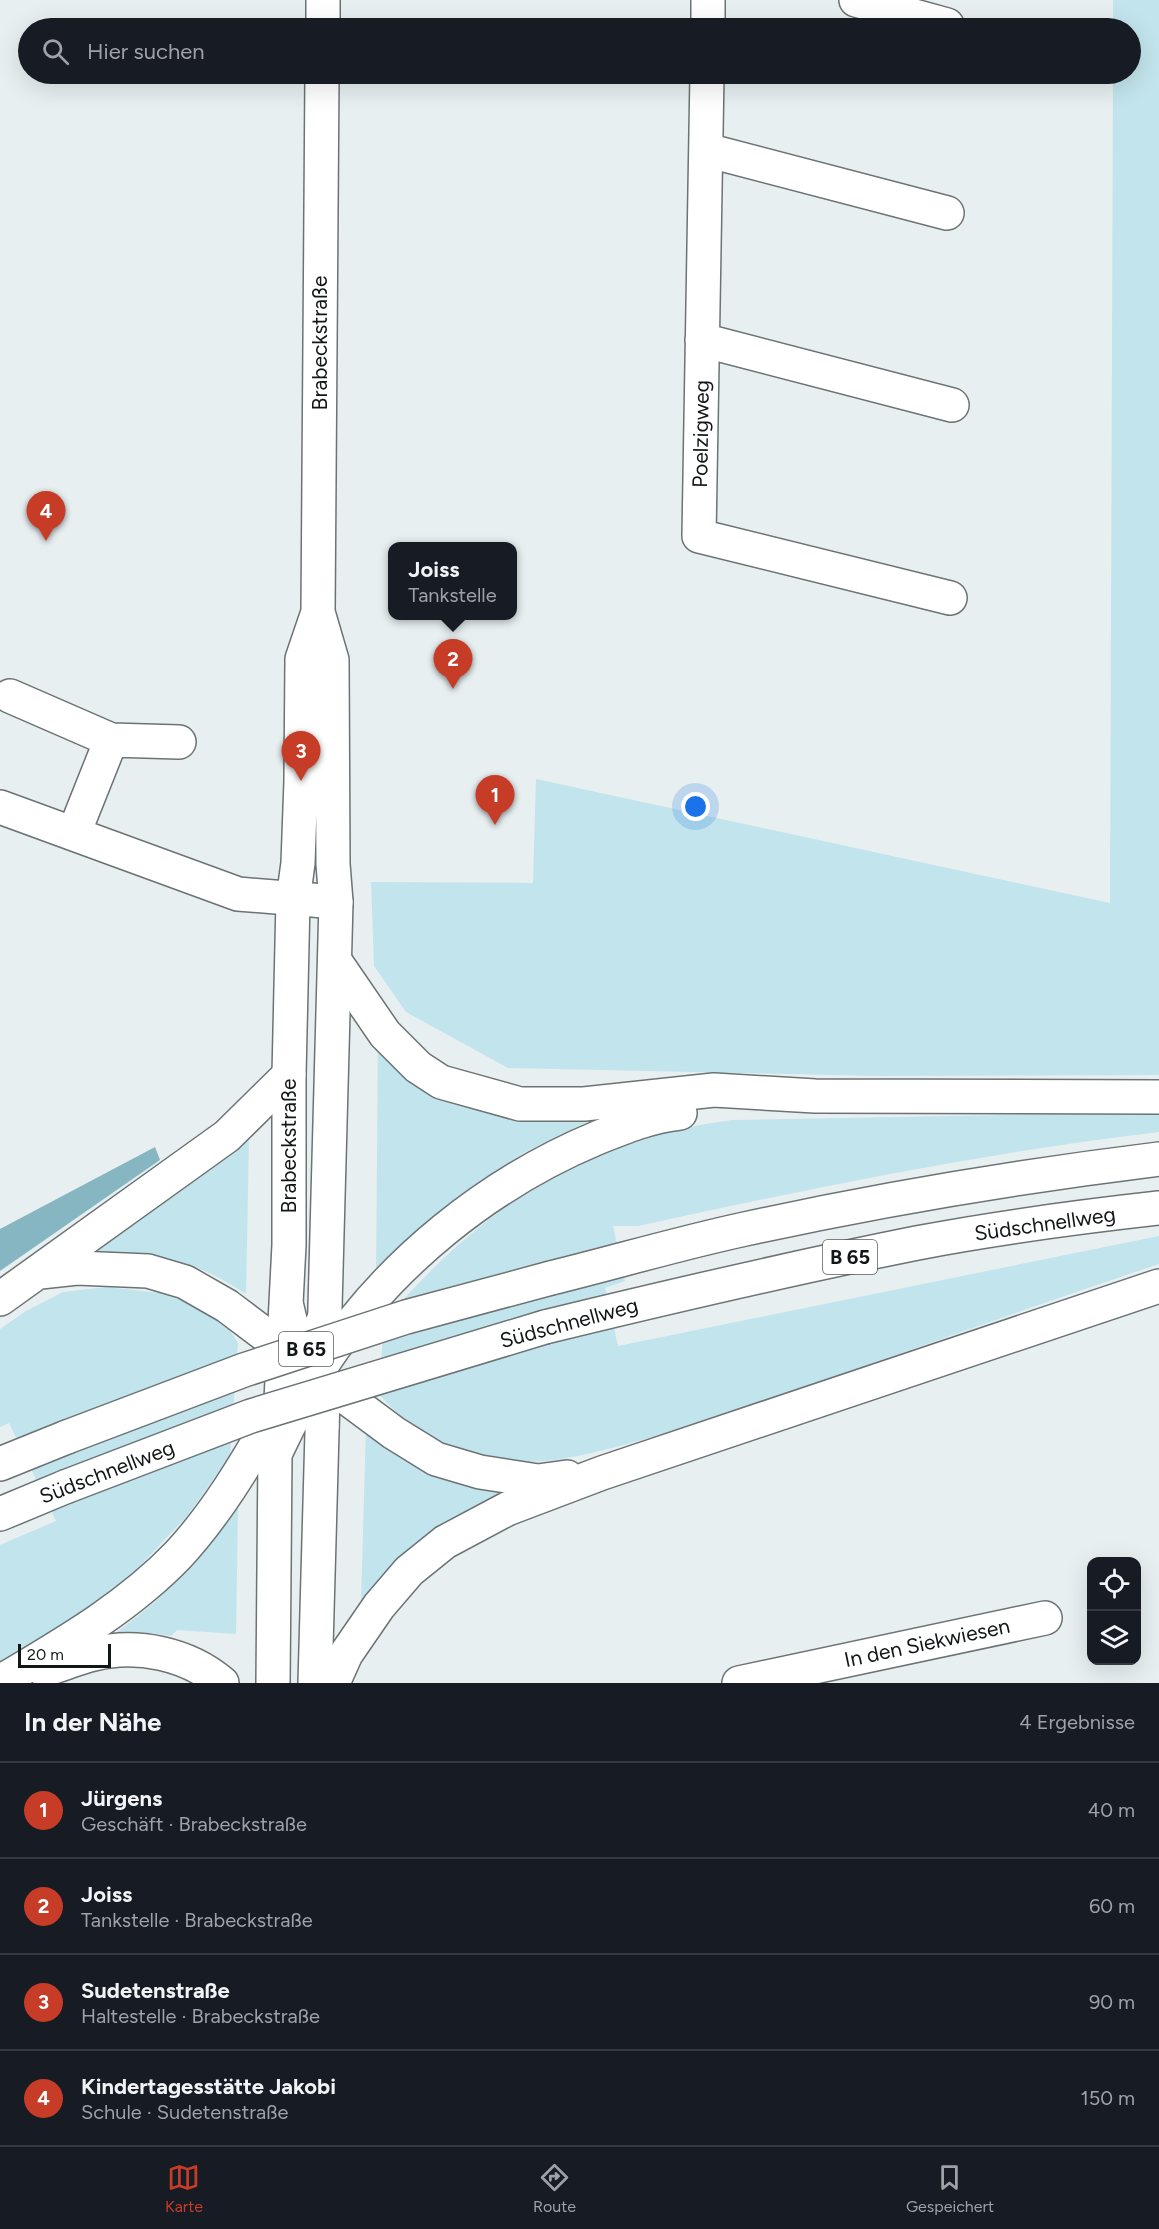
<!DOCTYPE html>
<html lang="de">
<meta charset="utf-8">
<style>
:root{--surface:#171b24;--page:#20242c;--text:#f1f3f6;--muted:#9ea1a6;--line:#363941;--accent:#c73c26}
body{margin:0;font-family:Figtree,sans-serif;background:var(--page);color:var(--text)}
.controls{position:absolute;right:18px;bottom:18px;display:grid;overflow:hidden;border-radius:12px;box-shadow:0 6px 24px #0002}
.controls button{width:54px;height:54px;display:grid;place-items:center;padding:0;border:0;border-bottom:2px solid var(--line);background:var(--surface);color:var(--text);font:30px sans-serif}
.scale{position:absolute;left:18px;bottom:15px;width:93px;box-sizing:border-box;padding-left:6px;border:3px solid #131617;border-top:0;font-size:16px;line-height:21px;white-space:nowrap;color:#131617;-webkit-text-stroke:4px #fff;paint-order:stroke}
.you{position:absolute;left:696px;top:807px;width:21px;height:21px;margin:-15px;border:4px solid #fff;border-radius:50%;background:#1a73e8;box-shadow:0 0 0 9px #1a73e833}
.badge{display:grid;place-items:center;width:39px;height:39px;border-radius:50%;background:var(--accent);color:#fff;font-size:20px;font-weight:700}
.pin{position:absolute;translate:-50% -50px;filter:drop-shadow(0 2px 3px #0008)}
.pin::after{content:'';position:absolute;top:32px;width:21px;height:18px;background:inherit;clip-path:polygon(0 0,100% 0,50% 100%)}
.popup{position:absolute;left:388px;top:542px;width:129px;height:78px;box-sizing:border-box;display:grid;place-content:center;border-radius:12px;background:var(--surface);filter:drop-shadow(0 2px 4px #0005);font-size:20px;white-space:nowrap;color:var(--muted)}
.popup b{font-size:22px;color:var(--text)}
.popup::after{content:'';position:absolute;left:50%;top:100%;margin-left:-12px;border:12px solid transparent;border-top-color:var(--surface)}
.list{margin:0;padding:0;list-style:none}
h2{display:flex;justify-content:space-between;align-items:center;height:78px;margin:0;padding:0 24px;font-size:26px}
h2 small{font-size:20px;font-weight:400;color:var(--muted)}
.list li{display:grid;grid-template-columns:39px 1fr auto;gap:18px;align-items:center;box-sizing:border-box;height:96px;padding:0 24px;border-top:2px solid var(--line)}
.list b{display:block;font-size:22px;white-space:nowrap}
.list p{margin:0;font-size:20px;white-space:nowrap;color:var(--muted)}
.list em{font-size:20px;font-style:normal;color:var(--muted)}
.icon{flex:none;width:33px;height:33px;fill:none;stroke:currentColor;stroke-width:2;stroke-linecap:round;stroke-linejoin:round}
.map{position:relative;flex:none;width:1159px;height:1683px;overflow:hidden}
.search{position:absolute;background:var(--surface);box-shadow:0 6px 24px #0002;left:18px;right:18px;top:18px;height:66px;display:flex;align-items:center;gap:15px;box-sizing:border-box;padding:0 21px;border-radius:33px;color:var(--muted);font-size:22px}
.sheet{height:462px;background:var(--surface)}
nav{display:flex;justify-content:space-around;align-items:center;box-sizing:border-box;height:84px;border-top:2px solid var(--line);background:var(--surface);font-size:16px;color:var(--muted)}
nav a{display:grid;justify-items:center;gap:3px}
nav .on{color:var(--accent)}
.map>svg:first-child{display:block}
.green{fill:#c2e4ec}
.forest{fill:#86b6c1}
.lines{fill:none;stroke-linecap:round;stroke-linejoin:round}
.minor-casing{stroke:#6c7375;stroke-width:36}
.major-casing{stroke:#6c7375;stroke-width:36}
.highway-casing{stroke:#6c7375;stroke-width:36}
.minor{stroke:#fff;stroke-width:33}
.major{stroke:#fff;stroke-width:33}
.highway{stroke:#fff;stroke-width:33}
.highway-bridge-casing{stroke:#6c7375;stroke-width:36;stroke-linecap:butt}
.highway-bridge{stroke:#fff;stroke-width:33}
.labels{text-anchor:middle;stroke-width:6;stroke-linejoin:round;paint-order:stroke}
.shield{fill:#fff;stroke:#5a5c5d;stroke-width:1.5}
.shield-label{font-size:20px;font-weight:bold;fill:#131617}
.street-label{font-size:21px;fill:#131617;stroke:#fff}
</style>
<div class="map">
<svg width="1159" height="1683" viewBox="0 0 1159 1683">
<rect width="100%" height="100%" fill="#e7eff1"/>
<path class="green" d="M1113 0H1159V1075L881 1076 508 1068 406 1012 374 966 371 882 533 883 536 779 1110 903 1113 74H1130V28H1113Z
M378 1038 409 1067 599 1116 525 1152 470 1190 376 1280Z
M1159 1112V1132C984 1153 811 1188 638 1226H613L625 1281 605 1288 618 1346 1159 1236V1264C1033 1306 908 1351 782 1395 732 1412 682 1429 631 1443 596 1452 561 1462 524 1462 471 1462 414 1435 380 1395 381 1376 381 1340 386 1323 389 1313 416 1286 424 1278 508 1190 611 1135 732 1120Z
M249 1140 246 1294C189 1257 158 1253 91 1252Z
M107 1287 160 1293 198 1306 227 1326 238 1343 230 1456 187 1516 138 1568 96 1603 20 1653 0 1662V1545L56 1521 9 1423 0 1427V1329L26 1311 63 1292Z
M366 1426 512 1492C446 1517 403 1544 361 1603Z
M238 1506 236 1634 177 1630 171 1636 142 1632 116 1633 155 1602 200 1556Z"/>
<path class="forest" d="M155 1147 160 1160 0 1271V1229Z"/>
<g class="lines">
<g class="minor-casing">
<path id="minor" d="M856 0 947 25
M708 28V0
M707 74 699 536 950 598
M706 150 947 213
M702 340 952 405
M10 696 111 740 179 742
M0 807 238 894 336 902
M74 833 111 740
M739 1683 1045 1618"/>
</g>
<g class="major-casing">
<path id="major" d="M323 28V0
M322 74 318 612 332 660 333 864 336 902 324 1344
M273 1683 275 1454 281 1400 289 1245V1075L293 900 298 863 301 781 302 659 318 612
M315 1683 323 1396"/>
</g>
<g class="highway-casing">
<path id="highway" d="M335 961 385 1034 418 1067 441 1082 520 1104H584L714 1090 815 1096 1159 1097
M40 1272 77 1268 148 1271 185 1282 227 1306 284 1349 308 1386 322 1426
M551 1278C616 1262 680 1243 745 1229 882 1199 1021 1176 1159 1159
M0 1299 227 1136 289 1075
M287 1307 295 1341 305 1361 324 1381 394 1433 436 1459 480 1472 538 1481 567 1477
M545 1327C668 1297 792 1268 917 1243 996 1228 1078 1217 1159 1208
M301 1369 325 1317
M275 1454C290 1423 305 1391 324 1362 389 1263 489 1183 597 1138 624 1127 651 1116 680 1113
M0 1464 67 1437
M0 1514 65 1487
M44 1670C61 1665 77 1658 94 1654 137 1643 188 1654 222 1683
M0 1682C62 1645 127 1608 178 1555 216 1514 246 1464 273 1416
M333 1683 346 1654 379 1606 409 1571 445 1542 507 1509 602 1473 1159 1286"/>
</g>
<use href="#minor" class="minor"/>
<use href="#major" class="major"/>
<use href="#highway" class="highway"/>
<g class="highway-bridge-casing">
<path id="highway-bridge" d="M67 1437 244 1370 406 1317 551 1278
M65 1487 251 1416 545 1327"/>
</g>
<use href="#highway-bridge" class="highway-bridge"/>
</g>
<g class="labels">
<g class="shield">
<rect x="823" y="1240" width="54" height="34" rx="4.5"/>
<rect x="279" y="1332" width="54" height="34" rx="4.5"/>
</g>
<g class="shield-label">
<text x="850" y="1264">B 65</text>
<text x="306" y="1356">B 65</text>
</g>
<g class="street-label">
<text transform="translate(320 343) rotate(-90)" y="7">Brabeckstraße</text>
<text transform="translate(701 434) rotate(-89)" y="7">Poelzigweg</text>
<text transform="translate(289 1146) rotate(-90)" y="7">Brabeckstraße</text>
<text transform="translate(1045 1224) rotate(-8)" y="7">Südschnellweg</text>
<text transform="translate(569 1323) rotate(-15)" y="7">Südschnellweg</text>
<text transform="translate(107 1472) rotate(-21)" y="7">Südschnellweg</text>
<text transform="translate(927 1643) rotate(-12)" y="7">In den Siekwiesen</text>
</g>
</g>
</svg>
<div class="controls">
<button><svg class="icon" aria-label="locate" viewBox="0 0 24 24"><circle cx="12" cy="12" r="6"/><path d="M12 2v4M12 18v4M2 12h4M18 12h4"/></svg></button>
<button><svg class="icon" aria-label="layers" viewBox="0 0 24 24"><path d="M12 4l9 5-9 5-9-5zM3 14l9 5 9-5"/></svg></button>
</div>
<div class="scale">20 m</div>
<div class="you"></div>
<div class="pin badge" style="left:495px;top:825px">1</div>
<div class="pin badge" style="left:453px;top:689px">2</div>
<div class="popup"><b>Joiss</b>Tankstelle</div>
<div class="pin badge" style="left:301px;top:781px">3</div>
<div class="pin badge" style="left:46px;top:541px">4</div>
<div class="search"><svg class="icon" aria-label="search" viewBox="0 0 24 24"><circle cx="10" cy="10" r="6"/><path d="M15 15l6 6"/></svg>Hier suchen</div>
</div>
<section class="sheet">
<h2>In der Nähe<small>4 Ergebnisse</small></h2>
<ul class="list">
<li><span class="badge">1</span><div><b>Jürgens</b><p>Geschäft · Brabeckstraße</p></div><em>40 m</em></li>
<li><span class="badge">2</span><div><b>Joiss</b><p>Tankstelle · Brabeckstraße</p></div><em>60 m</em></li>
<li><span class="badge">3</span><div><b>Sudetenstraße</b><p>Haltestelle · Brabeckstraße</p></div><em>90 m</em></li>
<li><span class="badge">4</span><div><b>Kindertagesstätte Jakobi</b><p>Schule · Sudetenstraße</p></div><em>150 m</em></li>
</ul>
</section>
<nav>
<a class="on"><svg class="icon" aria-label="map" viewBox="0 0 24 24"><path d="M3 6l6-2 6 2 6-2v14l-6 2-6-2-6 2zM9 4v14M15 6v14"/></svg>Karte</a>
<a><svg class="icon" aria-label="directions" viewBox="0 0 24 24"><path d="M12 3l9 9-9 9-9-9zM9 14v-3h6M13 9l2 2-2 2"/></svg>Route</a>
<a><svg class="icon" aria-label="saved" viewBox="0 0 24 24"><path d="M7 4h10v16l-5-4-5 4z"/></svg>Gespeichert</a>
</nav>
